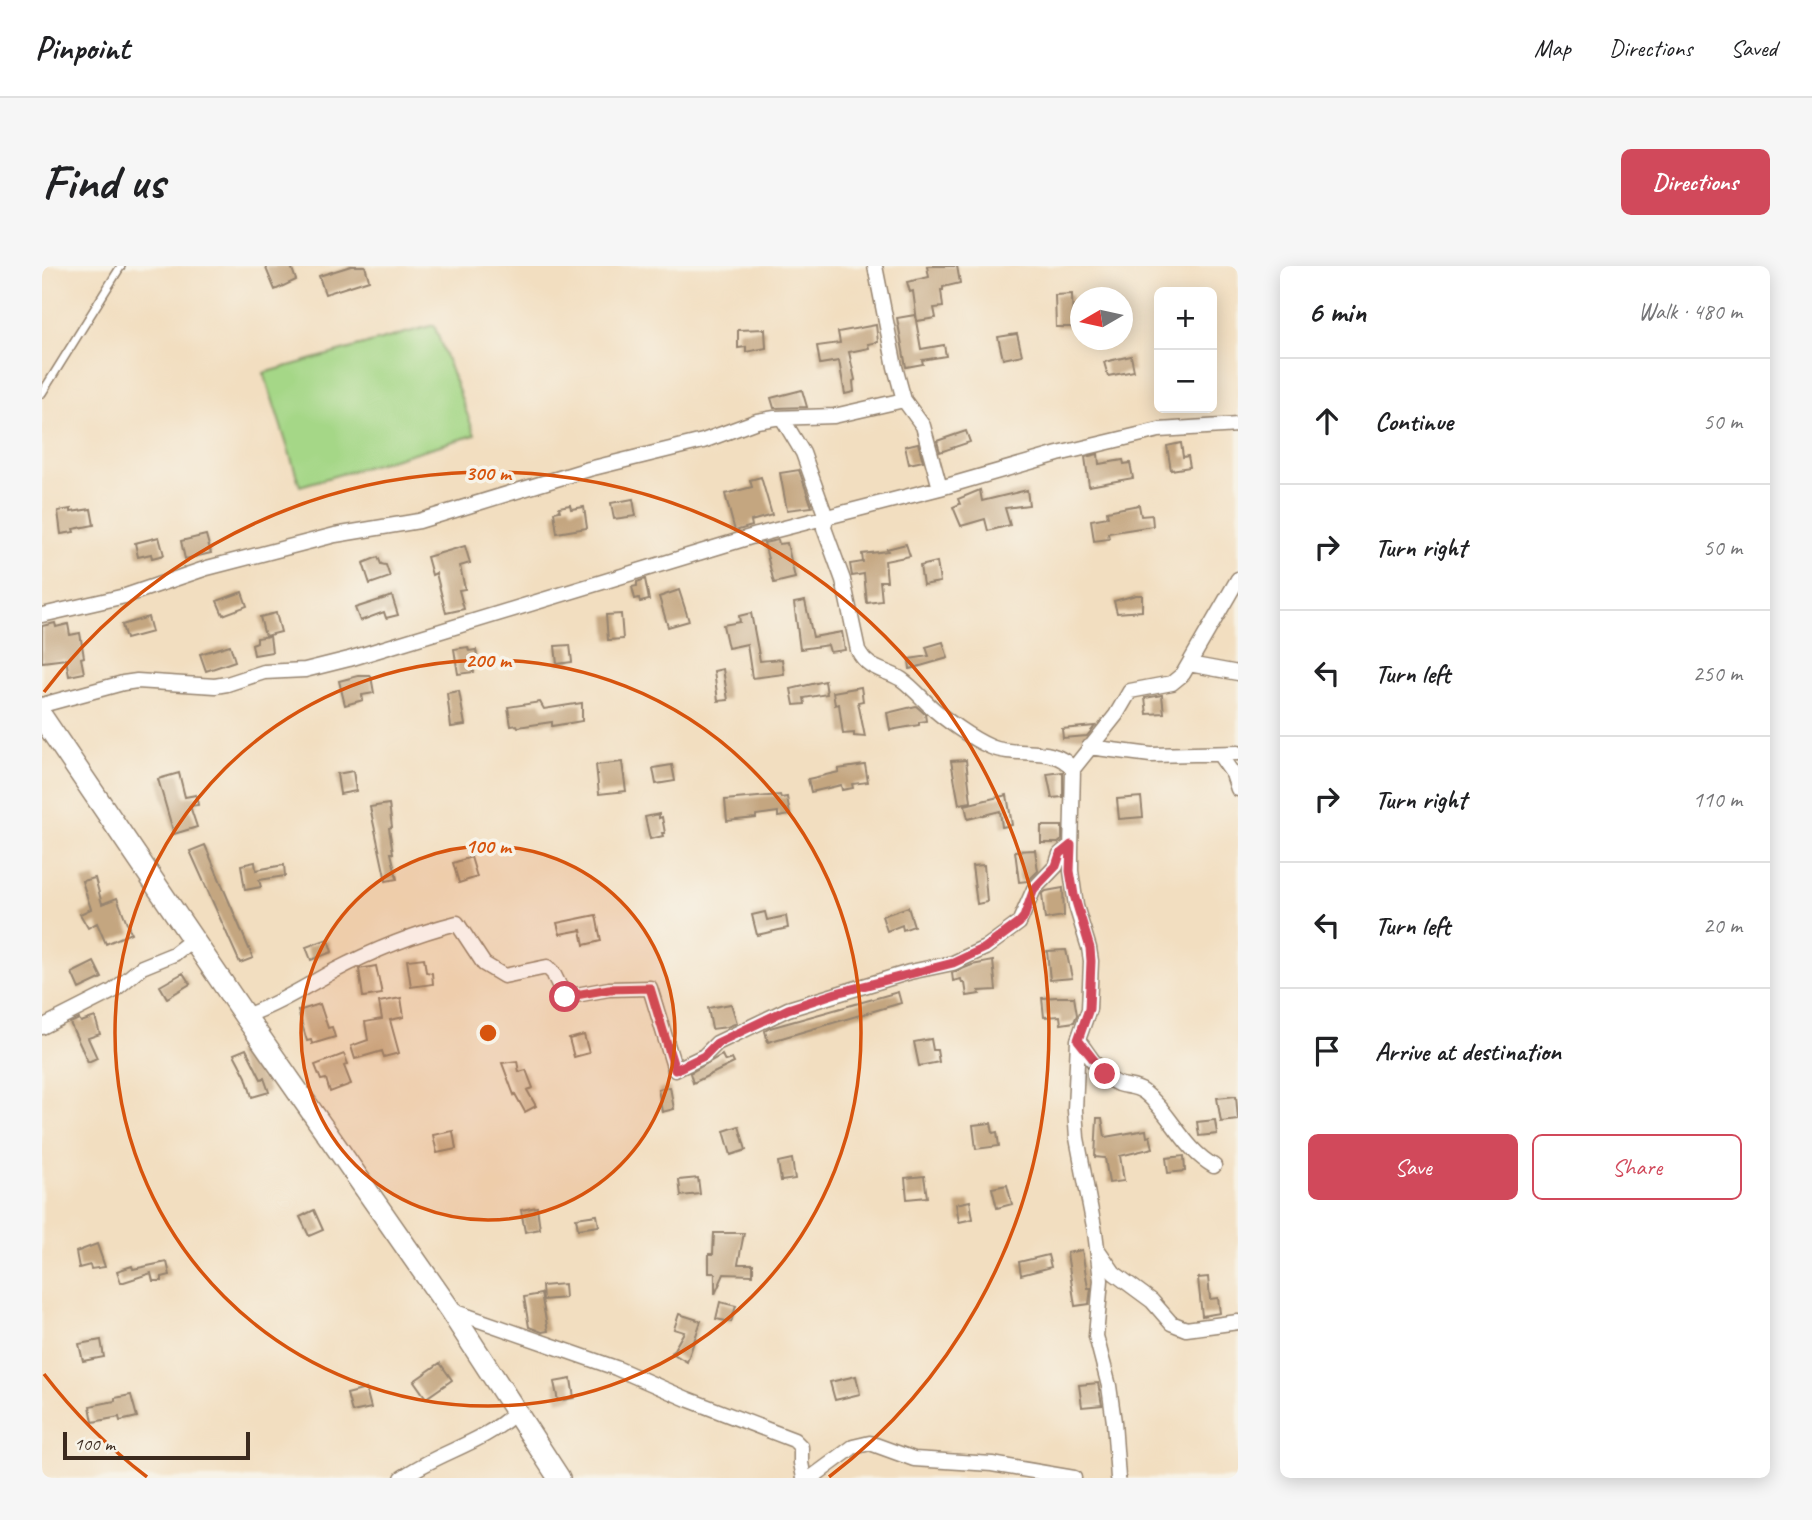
<!DOCTYPE html>
<meta charset="utf-8">
<style>
:root{--surface:#fff;--page:#f6f6f6;--text:#202124;--muted:#757577;--line:#e0e0e0;--accent:#d1495b}
body{margin:0;font-family:Caveat,sans-serif;background:var(--page);color:var(--text)}
.controls{position:absolute;right:21px;top:21px;display:grid;overflow:hidden;border-radius:10px;box-shadow:0 4px 18px #0003}
.controls button{width:63px;height:63px;display:grid;place-items:center;padding:0;border:0;border-bottom:2px solid var(--line);background:var(--surface);color:var(--text);font:35px sans-serif}
.compass{position:absolute;left:1028px;top:21px;width:63px;height:63px;border-radius:50%;background:var(--surface);box-shadow:0 4px 18px #0003;rotate:261deg}
.scale{position:absolute;left:21px;bottom:18px;width:187px;box-sizing:border-box;padding-left:7px;border:4px solid #3b2a1e;border-top:0;font-size:19px;line-height:24px;white-space:nowrap;color:#3b2a1e;-webkit-text-stroke:5px #f7f3e8;paint-order:stroke}
.stop{position:absolute;width:21px;height:21px;margin:-16px;border:5px solid #d1495b;border-radius:50%;background:#fff}
.stop.end{background:#d1495b;border-color:#fff;box-shadow:0 2px 7px #0008}
.list{margin:0;padding:0;list-style:none}
h2{display:flex;justify-content:space-between;align-items:center;height:91px;margin:0;padding:0 28px;font-size:30px}
h2 small{font-size:23px;font-weight:400;color:var(--muted)}
.list li{display:grid;grid-template-columns:46px 1fr auto;gap:21px;align-items:center;box-sizing:border-box;height:126px;padding:0 28px;border-top:2px solid var(--line)}
.list b{display:block;font-size:26px;white-space:nowrap}
.list em{font-size:23px;font-style:normal;color:var(--muted)}
.actions{display:flex;gap:14px;padding:21px 28px}
.actions a{flex:1;padding:16px 0;border:2px solid var(--accent);border-radius:10px;text-align:center;font-size:24px;color:var(--accent)}
.actions .main{background:var(--accent);color:#fff}
.icon{flex:none;width:38px;height:38px;fill:none;stroke:currentColor;stroke-width:2;stroke-linecap:round;stroke-linejoin:round}
.map{position:relative;flex:none;width:1196px;height:1212px;overflow:hidden;border-radius:10px}
header{display:flex;align-items:center;gap:42px;box-sizing:border-box;height:98px;padding:0 35px;background:var(--surface);border-bottom:2px solid var(--line)}
header strong{font-size:33px}
nav{display:flex;gap:38px;margin-inline-start:auto;font-size:24px}
.intro{display:flex;align-items:center;justify-content:space-between;box-sizing:border-box;height:168px;padding:0 42px}
h1{margin:0;font-size:49px}
.button{padding:18px 32px;border-radius:10px;background:var(--accent);color:#fff;font-size:24px;font-weight:700}
main{display:flex;gap:42px;padding:0 42px}
aside{flex:1;background:var(--surface);border-radius:10px;box-shadow:0 4px 18px #0003}
.map>svg:first-child{display:block}
.green{fill:#a5d787;stroke:#708052;stroke-width:2}
.building{fill:#c4a680}
.lines{fill:none;stroke-linecap:round;stroke-linejoin:round}
.lane-casing{stroke:#96846f;stroke-width:10}
.street-casing{stroke:#96846f;stroke-width:17}
.secondary-casing{stroke:#96846f;stroke-width:24}
.lane{stroke:#fff;stroke-width:7}
.street{stroke:#fff;stroke-width:14}
.secondary{stroke:#fff;stroke-width:21}
.route{stroke:#d1495b;stroke-width:9}
.ring{fill:none;stroke:#d7540e;stroke-width:3.5}
.centre{fill:#d7540e;stroke:#f7f3e8;stroke-width:3.5}
.ring-label{font-size:21px;text-anchor:middle;font-weight:bold;fill:#d7540e;stroke:#f7f3e8;stroke-width:7;stroke-linejoin:round;paint-order:stroke}
</style>
<header>
<strong>Pinpoint</strong>
<nav><a>Map</a><a>Directions</a><a>Saved</a></nav>
</header>
<div class="intro"><h1>Find us</h1><a class="button">Directions</a></div>
<main>
<div class="map">
<svg width="1196" height="1212" viewBox="0 0 1196 1212">
<rect width="100%" height="100%" fill="#f7f3e8"/>
<filter id="ink" filterUnits="userSpaceOnUse"><feTurbulence type="fractalNoise" baseFrequency=".0143" numOctaves="2"/><feDisplacementMap in="SourceGraphic" scale="14" xChannelSelector="R" yChannelSelector="G"/><feConvolveMatrix kernelMatrix="1 2 1 2 8 2 1 2 1" color-interpolation-filters="sRGB"/></filter>
<filter id="wash" filterUnits="userSpaceOnUse"><feTurbulence type="fractalNoise" baseFrequency=".00686" numOctaves="4" result="noise"/><feDisplacementMap in="SourceGraphic" scale="28" xChannelSelector="R" yChannelSelector="G"/><feGaussianBlur stdDeviation="1.57" result="paint"/><feColorMatrix in="noise" values="0 0 0 0 0 0 0 0 0 0 0 0 0 0 0 0 0 1.4 0 .05"/><feComposite in="paint" operator="in"/></filter>
<g filter="url(#wash)">
<rect width="100%" height="100%" fill="#f2dec0"/>
<path class="green" d="M392 59 433 169 258 220 222 107Z"/>
<g id="blocks">
<path class="building" d="M223 0H249L254 14 233 24Z
M309 0H323L327 14 283 28 277 10Z
M885 0H915L918 17 901 21V24H899L901 41 892 42 894 52 875 55 871 25 868 26 865 16 887 11Z
M1030 28 1031 61H1014L1013 29Z
M873 49 879 83 902 79 904 90 880 94 881 98 864 101 855 52Z
M834 59 836 76 826 78 827 82 807 86 813 114 811 115 812 126 803 128 797 95 778 98 775 80 798 77 796 66Z
M723 63 724 82 704 86V81L696 82V64Z
M975 68 980 89 961 93 956 71Z
M1089 90 1092 105 1066 110 1062 96Z
M760 124 765 141 732 142 729 132Z
M924 165 928 176 898 186 895 175Z
M876 177 881 195 867 198 863 180Z
M1139 177 1141 191 1146 190 1148 201 1129 204 1125 180Z
M1056 188 1057 198 1081 194 1082 198 1088 197 1091 212 1047 220 1043 191Z
M757 204 770 241 745 244 738 207Z
M719 211 730 249 709 255 710 260 693 265 683 228 710 221 708 214Z
M938 224 940 235 985 224 987 239 963 242 968 259 946 265 943 253 919 260 911 241 918 238 916 233Z
M591 233 594 250 572 253 569 237Z
M528 239 529 243 542 241 545 262 515 267 512 246 518 245 517 241Z
M1097 239 1099 250 1110 249 1111 260 1066 267 1067 273 1052 275 1049 254 1066 251 1065 245Z
M29 243V246L49 243 52 259 31 263 32 266 19 268 16 245Z
M164 269 169 287 143 293 139 275Z
M117 271 122 289 110 292 109 288 96 291 93 277Z
M736 274 737 278 745 277 753 312 732 317 722 277Z
M864 278 868 290 843 295 845 315H838L840 335 825 337 822 308 810 310 808 298 821 296 820 288 846 285 845 283Z
M423 280 428 297 418 300 423 323 417 324 422 343 404 347 394 307 390 309 385 291Z
M336 291 339 298 344 299 348 311 328 318 321 297Z
M895 296 898 316 881 319 878 300Z
M603 313 607 334 598 336 597 332 593 333 590 321 595 320V316Z
M637 324 647 355 626 361 617 331Z
M200 326 205 340 181 349 175 335Z
M1094 329H1100V345L1075 347 1072 335Z
M350 330 356 349 344 352 342 346 318 355 313 342Z
M763 335 771 371 800 366 803 384 788 386 786 379 758 383 752 337Z
M234 347 239 366 223 370 218 351Z
M709 347 718 395 740 393 742 408 710 412 705 378 686 382 681 359 698 356 697 350Z
M579 348 581 373 566 374 564 349Z
M106 351 110 366 84 373 80 359Z
M13 357 14 361 26 358 28 369 38 367 42 391 39 392 42 407 27 410 24 393 0 396V360Z
M228 370 230 386 212 389 210 378 215 376V372Z
M901 376 906 392 868 403 867 393 887 390 884 381Z
M188 379 193 395 164 405 158 388Z
M528 379 530 396 515 398 513 380Z
M426 381 427 385 434 384 436 395 430 396 432 406 416 408 412 383Z
M681 403 686 434 676 435 672 405Z
M316 410H329L332 427 320 429 321 434 303 439 297 415Z
M783 415 785 428 762 432 763 438 752 439 749 423Z
M819 421 821 435 816 436 823 471 812 470V467L801 468 797 438 793 439 791 426Z
M417 425 423 459 409 461 405 427Z
M1120 429 1122 447 1105 448 1103 432Z
M498 436 502 443 540 437V455L510 460V456L476 461 475 459 469 460 466 441Z
M874 440 883 448 884 455 877 456V459L848 464 845 447Z
M1053 460 1045 470 1021 472 1020 463Z
M924 494 929 536 917 538 909 495Z
M580 496 584 525 557 528 554 499Z
M630 499 633 515 614 518 611 502Z
M823 499 826 516 810 518 811 522 800 524 799 519 769 526 766 513 797 506 796 503Z
M311 505 314 525 298 528 295 508Z
M1021 506V531L1010 532 1005 508Z
M137 507 143 531 154 529 156 539 148 540 155 561 132 568 116 513Z
M738 529 739 532 745 531 748 549 736 551V546L714 549V552L685 555 683 534Z
M965 529 970 559 960 561 958 545 926 553 923 539Z
M1099 531 1101 551 1077 553 1075 533Z
M347 538 350 561 347 562 351 587H349L355 613 344 615 328 541Z
M617 548V552L620 551 623 567H620L621 570 608 573 603 551Z
M999 560H1020V574L1016 577H999Z
M163 579 211 692 198 697 148 585Z
M993 584 996 605 986 615 977 616 973 585Z
M429 591 435 611 417 617 411 597Z
M213 596 214 604 242 599 243 610 217 614 219 621 203 624 199 599Z
M942 599 945 636 935 638 930 600Z
M53 612 60 638 75 632 89 667 64 678 55 657 46 662 38 648 49 643 40 615Z
M1021 622 1022 650 1003 653 1000 628 1004 625Z
M866 641 872 660 861 664 860 659 845 665 840 650Z
M723 646 725 654 744 650 746 662 715 669 710 649Z
M554 649 559 675 542 679 539 664 518 668 515 657Z
M286 673 290 686 269 694 264 681Z
M1024 684 1030 712 1008 714 1005 685Z
M382 692 384 706 390 707 391 718 369 721 365 694Z
M951 695 954 724 937 725 938 728 925 730 923 717H920L919 713 911 715 910 707 930 699Z
M52 696 60 712 37 723 30 707Z
M334 700 340 728 321 731 317 703Z
M141 707 148 718 125 732 118 720Z
M856 726 859 737 726 776 723 765 728 762Z
M1015 731H1032L1035 749 1032 756 1019 758 1018 750 1002 751 1000 732Z
M359 732 362 751 348 754 357 787 342 791 340 785 313 793 309 780 326 774 323 756 340 753 337 736Z
M278 738 286 762 290 761 293 771 270 778 269 774 265 775 256 745Z
M689 738 695 757 685 761 670 763 666 742Z
M53 751 58 768 46 772 55 792 46 796 28 757 37 753 39 756Z
M542 769 547 787 532 791 527 773Z
M889 773 891 784H895L897 796 877 800 872 776Z
M204 783 219 813 222 812 227 826 210 831 204 811 192 788Z
M302 788 306 798 302 800 309 818 288 826 284 813 279 814 273 799Z
M680 789 683 795 690 793 692 797 651 817 648 807Z
M475 795 477 806 484 804 491 822 485 824 494 840 483 846 473 828 472 829 460 797Z
M628 821 632 843 620 846 616 823Z
M1194 830 1196 854 1179 856 1175 832Z
M1055 852H1060L1063 871 1104 864 1105 871 1108 870 1111 882 1078 890 1082 915 1067 917 1063 892 1053 891Z
M1173 854 1175 868 1157 870 1155 856Z
M949 857 951 867 955 866 957 880 934 883 931 859Z
M697 860 704 884 689 889 682 865Z
M411 865 414 883 395 887 391 869Z
M1142 890 1143 905 1126 907 1124 892Z
M750 893 753 913 739 915 736 896Z
M882 910 885 931 865 933 863 912Z
M656 912 658 928 639 930 637 914Z
M965 919 970 938 955 942 950 922Z
M928 935 931 953 917 956 914 938Z
M495 941 498 963 483 966 479 944Z
M272 944 281 964 267 970 258 951Z
M555 949 557 960 536 963 534 952Z
M672 967H702L696 998H711V1009L682 1008 673 1028V1007H667V988H671Z
M55 978 63 1001 49 1003 48 999 37 1002 34 986Z
M1040 984 1046 1022H1049L1047 1038 1033 1040 1025 987Z
M1006 989 1009 1001 979 1009 977 996Z
M125 996 128 1009 120 1011V1015H111L109 1007 79 1017 75 1005 90 1000 91 1003Z
M1166 1011 1168 1033 1176 1032 1178 1047 1160 1050 1156 1012Z
M522 1018 523 1032 501 1034 500 1020Z
M499 1028 506 1065 500 1066 487 1061 482 1031Z
M678 1036 694 1040 689 1056 674 1053Z
M637 1048 659 1055 645 1096 630 1087 642 1066 632 1063Z
M59 1074 62 1091 41 1095 37 1078Z
M398 1097 410 1114 384 1132 372 1115Z
M814 1110 818 1128 793 1134 788 1116Z
M529 1113 532 1132 516 1135 512 1116Z
M1056 1117 1060 1139 1040 1141 1037 1119Z
M324 1123 329 1142 310 1146 305 1128Z
M89 1129 95 1151 78 1155 77 1151 51 1156 48 1140 73 1135V1132Z"/>
</g>
</g>
<g filter="url(#ink)">
<use href="#blocks" fill-opacity="0" stroke="#96846f" stroke-width="2"/>
<g class="lines">
<g class="lane-casing">
<path id="lane" d="M0 127 79 0"/>
</g>
<g class="street-casing">
<path id="street" d="M833 0 853 101 862 134 881 160 898 222
M740 152 761 187 784 251 782 262 801 314 816 384C826 404 842 403 859 413 869 420 878 430 887 439 902 453 930 473 949 481 975 492 1012 478 1031 503
M0 349 83 330 165 302 293 269 377 255 547 203 661 175 715 155 733 152 792 150 862 134
M1147 398 1196 407
M0 439 81 417 95 415 173 420 185 418 222 406 263 404 307 393 715 269 898 222 1016 188 1117 164 1196 159
M1047 481 1109 489 1196 487
M1177 488 1191 508 1196 523
M203 750C234 739 261 722 290 706 330 685 371 668 415 657L442 698 462 710 505 701 511 707 523 731 567 723 608 722 633 804 662 790 675 777 746 743 868 706 911 697 943 682 977 657 992 623 1014 600 1018 588 1029 579
M0 761 71 725 100 701 132 688 151 673
M1036 774C1047 788 1060 812 1076 818 1085 821 1094 820 1102 826 1129 847 1141 883 1172 900
M1056 984 1072 1007 1110 1035 1129 1057 1144 1063 1196 1056
M408 1044 574 1102 645 1133 752 1174 759 1181V1197L762 1212
M360 1212C396 1186 440 1178 473 1147
M769 1212 811 1181 828 1177 872 1193 950 1198 1032 1212
M1076 1212 1072 1156 1067 1120 1054 1070 1059 1014 1053 966 1035 872 1033 844 1036 774 1047 743 1049 695 1047 682 1034 640 1029 605V585L1031 503 1074 449 1088 425 1130 417 1141 408 1196 313"/>
</g>
<g class="secondary-casing">
<path id="secondary" d="M0 451 203 750 408 1044 517 1212"/>
</g>
<use href="#lane" class="lane"/>
<use href="#street" class="street"/>
<use href="#secondary" class="secondary"/>
</g>
</g>
<g class="lines" filter="url(#ink)">
<path class="route" d="M523 731 567 723 608 722 633 804 662 790 675 777 746 743 794 727 911 697 943 682 977 657 982 651 992 623 1014 600 1018 588 1029 579 1028 605 1032 629 1048 682 1049 695 1047 743 1036 774 1063 808"/>
</g>
<circle cx="446" cy="767" r="187" fill="#d7540e" fill-opacity=".12"/>
<g class="ring">
<circle cx="446" cy="767" r="187"/>
<circle cx="446" cy="767" r="373"/>
<path d="M105 1211A560 560 0 0 1 2 1108M2 426A560 560 0 1 1 787 1211"/>
</g>
<circle cx="446" cy="767" r="10" class="centre"/>
<g class="ring-label">
<text x="446" y="214">300 m</text>
<text x="446" y="401">200 m</text>
<text x="446" y="587">100 m</text>
</g>
</svg>
<div class="controls">
<button>+</button>
<button>−</button>
</div>
<svg class="compass" viewBox="-18 -18 36 36"><path d="M0-13l5 13h-10z" fill="#e53935"/><path d="M0 13l5-13h-10z" fill="#757577"/></svg>
<div class="scale">100 m</div>
<div class="stop" style="left:523px;top:731px"></div>
<div class="stop end" style="left:1063px;top:808px"></div>
</div>
<aside>
<h2>6 min<small>Walk · 480 m</small></h2>
<ul class="list">
<li><svg class="icon" aria-label="ahead" viewBox="0 0 24 24"><path d="M12 20V5M6 11l6-6 6 6"/></svg><div><b>Continue</b></div><em>50 m</em></li>
<li><svg class="icon" aria-label="right" viewBox="0 0 24 24"><path d="M7 20v-9h11M14 6l5 5-5 5"/></svg><div><b>Turn right</b></div><em>50 m</em></li>
<li><svg class="icon" aria-label="left" viewBox="0 0 24 24"><path d="M17 20v-9H6M10 6l-5 5 5 5"/></svg><div><b>Turn left</b></div><em>250 m</em></li>
<li><svg class="icon" aria-label="right" viewBox="0 0 24 24"><path d="M7 20v-9h11M14 6l5 5-5 5"/></svg><div><b>Turn right</b></div><em>110 m</em></li>
<li><svg class="icon" aria-label="left" viewBox="0 0 24 24"><path d="M17 20v-9H6M10 6l-5 5 5 5"/></svg><div><b>Turn left</b></div><em>20 m</em></li>
<li><svg class="icon" aria-label="arrive" viewBox="0 0 24 24"><path d="M6 21V4h12l-3 4 3 4H6"/></svg><div><b>Arrive at destination</b></div></li>
</ul>
<div class="actions"><a class="main">Save</a><a>Share</a></div>
</aside>
</main>
